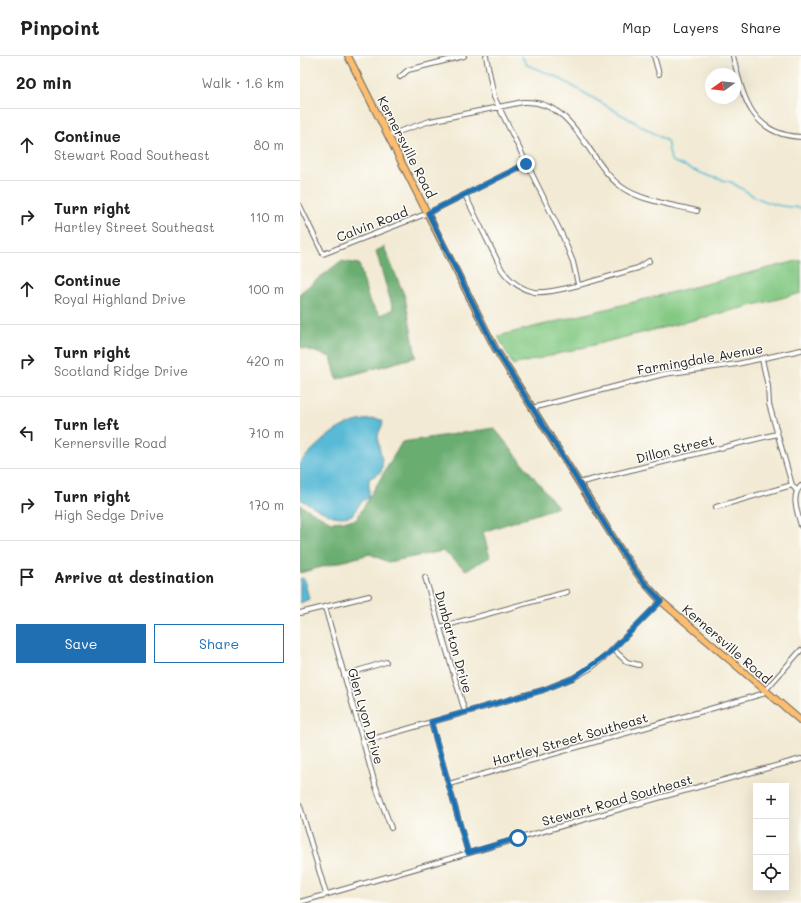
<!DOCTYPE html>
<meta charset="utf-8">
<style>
:root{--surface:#fff;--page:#f6f6f6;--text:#202124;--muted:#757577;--line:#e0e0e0;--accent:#1f6fb2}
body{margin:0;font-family:Mali,sans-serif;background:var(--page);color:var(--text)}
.controls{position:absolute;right:12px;bottom:12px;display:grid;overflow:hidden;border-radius:0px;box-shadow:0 4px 16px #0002}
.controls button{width:36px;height:36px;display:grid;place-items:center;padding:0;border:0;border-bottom:1px solid var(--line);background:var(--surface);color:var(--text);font:20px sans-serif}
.compass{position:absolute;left:405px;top:12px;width:36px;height:36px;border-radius:50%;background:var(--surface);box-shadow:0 4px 16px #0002;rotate:255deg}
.stop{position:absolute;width:12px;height:12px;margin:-9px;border:3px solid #1f6fb2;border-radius:50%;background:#fff}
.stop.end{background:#1f6fb2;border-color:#fff;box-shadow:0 1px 4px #0008}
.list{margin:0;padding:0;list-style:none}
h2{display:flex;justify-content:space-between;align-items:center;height:52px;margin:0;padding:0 16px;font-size:17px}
h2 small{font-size:13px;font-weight:400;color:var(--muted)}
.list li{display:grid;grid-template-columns:26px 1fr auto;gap:12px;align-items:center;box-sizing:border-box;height:72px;padding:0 16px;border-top:1px solid var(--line)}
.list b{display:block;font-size:15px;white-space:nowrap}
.list p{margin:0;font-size:13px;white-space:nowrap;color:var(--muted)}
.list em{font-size:13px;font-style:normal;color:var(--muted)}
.actions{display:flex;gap:8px;padding:12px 16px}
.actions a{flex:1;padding:9px 0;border:1px solid var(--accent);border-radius:0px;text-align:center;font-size:14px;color:var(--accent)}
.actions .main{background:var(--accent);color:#fff}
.icon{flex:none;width:22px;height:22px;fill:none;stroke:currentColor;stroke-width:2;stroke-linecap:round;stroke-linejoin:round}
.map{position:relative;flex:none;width:501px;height:847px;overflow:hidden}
header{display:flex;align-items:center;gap:24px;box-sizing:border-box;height:56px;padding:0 20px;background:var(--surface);border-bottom:1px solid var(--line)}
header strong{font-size:19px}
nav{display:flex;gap:22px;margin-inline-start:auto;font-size:14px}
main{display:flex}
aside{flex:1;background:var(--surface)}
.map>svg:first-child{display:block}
.green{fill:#83c983;stroke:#507250}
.forest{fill:#6aad71;stroke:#436446}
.water{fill:#58bad6;stroke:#3a6b79}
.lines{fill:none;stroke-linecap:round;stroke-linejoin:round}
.stream{stroke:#58bad6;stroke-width:1.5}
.street-casing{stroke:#67645c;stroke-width:6}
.primary-casing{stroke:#67645c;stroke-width:8}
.street{stroke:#fff;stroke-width:4}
.primary{stroke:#fcbd6f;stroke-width:6}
.route{stroke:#1f6fb2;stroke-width:5}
.labels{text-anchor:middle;stroke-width:3;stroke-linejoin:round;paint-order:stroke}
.street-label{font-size:13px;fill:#1c1c1c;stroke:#fdfcf7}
</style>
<header>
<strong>Pinpoint</strong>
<nav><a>Map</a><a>Layers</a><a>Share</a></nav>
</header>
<main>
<aside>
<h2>20 min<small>Walk · 1.6 km</small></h2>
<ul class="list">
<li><svg class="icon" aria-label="ahead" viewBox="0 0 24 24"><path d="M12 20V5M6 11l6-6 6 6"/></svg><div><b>Continue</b><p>Stewart Road Southeast</p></div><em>80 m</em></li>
<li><svg class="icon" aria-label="right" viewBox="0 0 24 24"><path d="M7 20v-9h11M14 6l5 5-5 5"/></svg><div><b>Turn right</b><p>Hartley Street Southeast</p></div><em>110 m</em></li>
<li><svg class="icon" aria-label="ahead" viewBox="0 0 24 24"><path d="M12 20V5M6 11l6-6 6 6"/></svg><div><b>Continue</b><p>Royal Highland Drive</p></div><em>100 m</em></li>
<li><svg class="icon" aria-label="right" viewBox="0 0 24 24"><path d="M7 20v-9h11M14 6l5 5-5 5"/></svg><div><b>Turn right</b><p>Scotland Ridge Drive</p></div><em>420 m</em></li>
<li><svg class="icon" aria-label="left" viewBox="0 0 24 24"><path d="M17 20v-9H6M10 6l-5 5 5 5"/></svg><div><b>Turn left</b><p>Kernersville Road</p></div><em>710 m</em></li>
<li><svg class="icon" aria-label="right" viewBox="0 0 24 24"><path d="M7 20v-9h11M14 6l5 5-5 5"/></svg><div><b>Turn right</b><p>High Sedge Drive</p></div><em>170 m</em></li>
<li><svg class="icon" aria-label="arrive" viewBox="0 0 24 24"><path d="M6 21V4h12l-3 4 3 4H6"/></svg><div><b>Arrive at destination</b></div></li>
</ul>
<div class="actions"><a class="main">Save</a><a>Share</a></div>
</aside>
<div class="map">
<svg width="501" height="847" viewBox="0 0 501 847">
<rect width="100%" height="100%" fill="#fdfcf7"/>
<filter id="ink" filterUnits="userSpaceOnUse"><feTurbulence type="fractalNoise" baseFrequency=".025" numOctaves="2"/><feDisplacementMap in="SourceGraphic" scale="8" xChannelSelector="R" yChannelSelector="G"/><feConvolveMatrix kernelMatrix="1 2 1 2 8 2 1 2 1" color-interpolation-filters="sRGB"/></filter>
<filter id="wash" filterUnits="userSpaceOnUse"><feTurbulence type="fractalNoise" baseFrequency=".012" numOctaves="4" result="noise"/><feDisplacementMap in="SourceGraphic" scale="16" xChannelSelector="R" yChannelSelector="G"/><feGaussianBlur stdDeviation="0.9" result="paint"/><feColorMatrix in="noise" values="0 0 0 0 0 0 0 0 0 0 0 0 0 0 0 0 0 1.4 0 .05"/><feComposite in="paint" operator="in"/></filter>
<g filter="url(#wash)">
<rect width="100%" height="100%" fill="#f2ead4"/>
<path class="green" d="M501 204V237L466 246 213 309 198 280Z"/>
<path class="forest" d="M84 191 105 241 116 301 37 323 31 301 0 291V237L41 205 59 208 69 245 80 259 93 253 76 195Z
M194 372 258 451 183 476 190 501 166 514 143 495 88 506 70 498 0 517V449L31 466 56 464 102 386Z"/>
<path class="water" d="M77 363 82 364 83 366C82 372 78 376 78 381 78 394 85 404 81 416L69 423V441L61 446 52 459C33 466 17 452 0 443V406C26 381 39 364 77 363Z
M2 522 4 523 9 543 0 547V523Z"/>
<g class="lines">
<path class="stream" d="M221 0 227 9 257 21 367 85 371 104 372 105 411 121 431 126 455 141 467 146 481 150 501 152"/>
</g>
</g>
<g filter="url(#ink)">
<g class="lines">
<g class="street-casing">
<path id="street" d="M186 0 194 41 263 181 273 206 278 228
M354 0 359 18
M433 0C443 41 451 79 501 81
M100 21 108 14 164 0
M89 79 130 65 223 46C276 43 287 107 323 132 342 145 374 149 397 155
M165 139 202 214C210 225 220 233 234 236 255 239 315 218 338 212L349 205
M0 150 23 198 128 157 226 108
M462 303 468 330 469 348 492 429 497 435
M232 352 364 318 437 308 501 294
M278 427 477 378
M501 430C490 440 498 457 501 470
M416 451 492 429
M125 521 165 656
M25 551 75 728 91 772
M0 557 69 540
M140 571 267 536
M313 593 327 606 339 609
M44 619 86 606
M131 666 168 797
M62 686 243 634 273 622 291 612 307 599 361 545
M149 728 462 638 501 594
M0 750 26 838
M0 846 358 742 501 703"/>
</g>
<g class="primary-casing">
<path id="primary" d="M48 0 195 292 324 499 342 524 361 545 501 665"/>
</g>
<use href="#street" class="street"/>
<use href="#primary" class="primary"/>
</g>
</g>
<g class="lines" filter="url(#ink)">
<path class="route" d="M218 782 168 797 131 666 243 634 273 622 307 599 361 545 342 524 324 499 195 292 128 157 226 108"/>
</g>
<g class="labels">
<g class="street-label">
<text transform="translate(107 91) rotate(63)" y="5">Kernersville Road</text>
<text transform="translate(72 168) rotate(-21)" y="5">Calvin Road</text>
<text transform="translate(400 303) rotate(-10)" y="5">Farmingdale Avenue</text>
<text transform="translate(375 393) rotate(-14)" y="5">Dillon Street</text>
<text transform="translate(154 586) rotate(74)" y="5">Dunbarton Drive</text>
<text transform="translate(427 588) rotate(41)" y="5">Kernersville Road</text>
<text transform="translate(66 660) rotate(74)" y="5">Glen Lyon Drive</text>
<text transform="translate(270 683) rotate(-16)" y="5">Hartley Street Southeast</text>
<text transform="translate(317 744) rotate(-16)" y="5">Stewart Road Southeast</text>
</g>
</g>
</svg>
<div class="controls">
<button>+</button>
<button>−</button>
<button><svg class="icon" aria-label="locate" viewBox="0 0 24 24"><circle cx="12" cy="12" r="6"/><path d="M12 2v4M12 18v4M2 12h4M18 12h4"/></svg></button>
</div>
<svg class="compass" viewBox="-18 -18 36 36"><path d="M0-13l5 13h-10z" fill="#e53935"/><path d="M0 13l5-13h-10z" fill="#757577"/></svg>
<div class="stop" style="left:218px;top:782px"></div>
<div class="stop end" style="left:226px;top:108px"></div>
</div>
</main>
